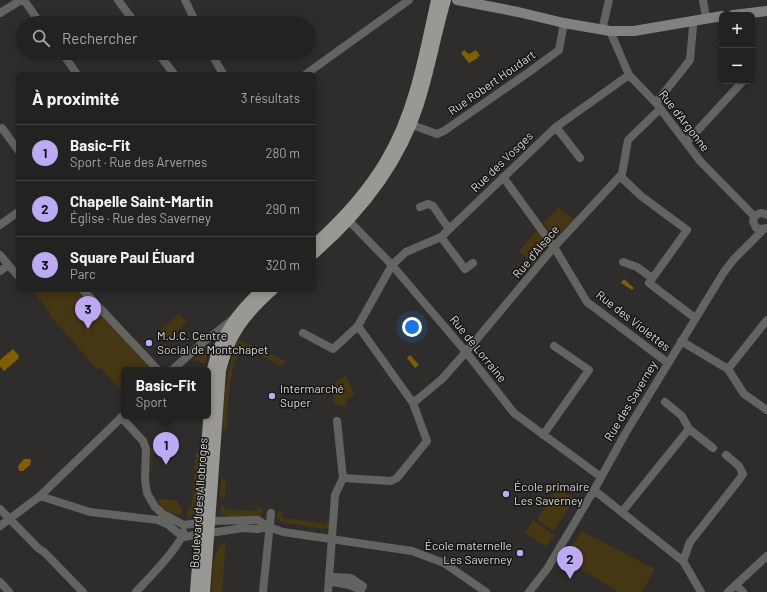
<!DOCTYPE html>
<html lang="fr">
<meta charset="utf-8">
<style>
:root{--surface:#222220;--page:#2e2f2d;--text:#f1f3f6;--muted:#a2a4a5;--line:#3f3f3e;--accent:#bcaaf5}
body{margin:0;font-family:Barlow,sans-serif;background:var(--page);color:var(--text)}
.controls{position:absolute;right:12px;top:12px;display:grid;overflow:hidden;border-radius:6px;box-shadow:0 2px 10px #0003}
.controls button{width:36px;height:36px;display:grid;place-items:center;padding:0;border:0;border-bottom:1px solid var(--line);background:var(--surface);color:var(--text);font:20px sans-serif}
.you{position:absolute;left:412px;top:327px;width:14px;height:14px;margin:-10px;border:3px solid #fff;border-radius:50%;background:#1a73e8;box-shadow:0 0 0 6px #1a73e833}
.badge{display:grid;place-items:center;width:26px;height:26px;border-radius:50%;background:var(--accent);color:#111;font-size:13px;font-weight:700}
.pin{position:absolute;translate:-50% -33px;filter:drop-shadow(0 1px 2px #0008)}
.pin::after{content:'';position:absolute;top:21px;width:14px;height:12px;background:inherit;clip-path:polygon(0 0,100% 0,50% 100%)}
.popup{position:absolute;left:121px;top:367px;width:90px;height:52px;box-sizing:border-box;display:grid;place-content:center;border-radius:6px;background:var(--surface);filter:drop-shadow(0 1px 3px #0005);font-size:13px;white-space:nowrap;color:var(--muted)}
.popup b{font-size:15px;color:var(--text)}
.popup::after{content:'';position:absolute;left:50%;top:100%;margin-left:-8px;border:8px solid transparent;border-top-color:var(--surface)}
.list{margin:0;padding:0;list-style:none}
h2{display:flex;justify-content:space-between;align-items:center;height:52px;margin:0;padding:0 16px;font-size:17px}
h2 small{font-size:13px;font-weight:400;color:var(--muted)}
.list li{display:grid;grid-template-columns:26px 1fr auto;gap:12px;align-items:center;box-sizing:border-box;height:56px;padding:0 16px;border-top:1px solid var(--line)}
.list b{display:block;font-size:15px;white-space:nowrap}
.list p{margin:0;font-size:13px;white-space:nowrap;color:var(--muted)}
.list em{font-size:13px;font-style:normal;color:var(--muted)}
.icon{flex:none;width:22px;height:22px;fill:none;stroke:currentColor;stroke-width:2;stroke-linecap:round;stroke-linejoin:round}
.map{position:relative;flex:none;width:767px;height:592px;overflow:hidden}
.search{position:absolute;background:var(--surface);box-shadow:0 2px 10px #0003;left:16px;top:16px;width:300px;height:44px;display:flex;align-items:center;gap:10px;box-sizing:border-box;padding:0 14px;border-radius:22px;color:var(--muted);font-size:15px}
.panel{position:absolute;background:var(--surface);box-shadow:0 2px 10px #0003;left:16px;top:72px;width:300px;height:220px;border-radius:6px}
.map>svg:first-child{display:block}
.green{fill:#463713}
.water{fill:#805f00}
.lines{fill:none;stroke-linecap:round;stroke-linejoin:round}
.street{stroke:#636362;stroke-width:8}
.secondary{stroke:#82817f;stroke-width:10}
.primary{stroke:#999895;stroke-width:10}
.poi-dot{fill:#bcaaf5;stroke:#161514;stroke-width:1.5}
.labels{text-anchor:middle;stroke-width:3;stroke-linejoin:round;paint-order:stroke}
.street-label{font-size:12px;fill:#dbdad9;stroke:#161514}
.poi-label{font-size:12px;fill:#dbdad9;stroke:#161514;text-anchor:start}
</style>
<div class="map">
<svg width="767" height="592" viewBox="0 0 767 592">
<rect width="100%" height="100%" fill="#2e2d2b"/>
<path class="green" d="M558 208 574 219 558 235 554 236 543 223Z
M537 230 546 243 548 247 534 265 519 251Z
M35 290H80L153 370H124V393L101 368 97 369 49 314 50 312 35 294Z
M179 314 187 322 169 338 161 330Z
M238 340 286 361 281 366C269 360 244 343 235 360 232 366 233 375 230 382L226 430H223C223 399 226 370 238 340Z
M210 344 205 364 193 359Z
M343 377H346L355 395 347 398 346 407 333 403 334 397 331 393 332 386Z
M154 447 155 448 156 453 153 454 152 474C150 466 152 459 150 450Z
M196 452 200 453 198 481H196V489H198L195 512 189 519 187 518C186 512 188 509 192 506Z
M221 478 226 479 225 497H220Z
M558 488 575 499 553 531 537 519Z
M157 499 178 500V504L182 508 181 514 179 515 169 512 158 505Z
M220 505H224V509L256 511 257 508 259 507 263 510 261 516H228L221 514Z
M279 511H282L283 514V518L326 524 327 520 329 521V527L325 529 281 522 276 516Z
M533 520 554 535 546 547 525 532Z
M581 531 655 569 642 592H618L565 559Z
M226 541 222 592H212C213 575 210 551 226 541Z"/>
<path class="water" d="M464 50 469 54 476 50 480 56 477 57 478 58 469 63 461 53Z
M624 279 634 288 632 290 621 283Z
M13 349 19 356 18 359 4 371 0 366V360Z
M410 355 419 365 415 368 407 358Z
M24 459H30L31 461 30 465 23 471H19L18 466Z"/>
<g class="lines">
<path class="street" d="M24 0 40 23
M118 0 135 23
M185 0 196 23
M703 0 706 18
M0 13 21 0
M602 30 609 0
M610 31 629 75 656 103 700 161 754 216
M62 53 77 74
M158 53 174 74
M211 53 223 74
M306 74 409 0
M656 103 690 60 693 27 692 21
M412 125 437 134 444 131 529 72 559 50 564 23
M556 127 580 158
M0 129 2 128 18 150
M686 143 743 81
M620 176 641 196 687 230 649 283 695 318
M503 177 554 247 587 302 668 363
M420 207 428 204 433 206 449 229
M349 221 392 265 466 352 514 413 601 477
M0 225 18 212
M766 228 762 229 756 228 753 221C754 214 761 211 767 215
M441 237 465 269 473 263
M0 255 18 276
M623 262 637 267 652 278
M0 271 8 265
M83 290 158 370
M303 333 333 349 358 326
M681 341 728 369 744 394 767 410
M728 369 767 320
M172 370 200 345 232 320
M665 402 682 416 689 429 713 448
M413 403 442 379 466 352 554 247 620 176 622 174 628 140 660 109
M121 417 143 441 146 449 145 480 147 493 155 507 163 514 184 525 211 521 258 520 269 527 283 532 412 551 444 563 486 592
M543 435 589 370 554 346
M343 478 391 481 397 478 427 441 413 403 358 326 392 265 406 252 441 237 556 127 629 75
M594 490 683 561 701 592
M40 496 90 512 158 520 167 524 183 537 243 528 257 529 269 527
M0 509 38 548 44 552 83 592
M622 512 689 429
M0 526 40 496 124 415
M683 561 690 542 739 480 743 474 739 466 726 455
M335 577 351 578 363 586 361 590 349 585 333 582 329 578Z
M0 582 9 592
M736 585 743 592
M136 592C146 581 182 545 183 532
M263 592 271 513
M328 592 335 495 343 478 337 421
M529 592 547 569 594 490 625 434 724 272 734 259 764 229
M728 592 767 556"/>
<path class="secondary" d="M457 0 518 12 564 23 610 31H634L722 16
M733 15 767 11"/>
<path class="primary" d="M314 244C341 220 366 193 385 161 414 113 424 55 436 0
M314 254C361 213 400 164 419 104 430 70 436 34 446 0
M195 592 212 369C219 336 237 312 261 290
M205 592 221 370C230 334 246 314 273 290"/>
</g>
<g class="poi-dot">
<circle cx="149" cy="343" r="4"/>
<circle cx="272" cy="396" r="4"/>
<circle cx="506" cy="494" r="4"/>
<circle cx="520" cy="553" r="4"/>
</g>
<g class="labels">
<g class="street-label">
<text transform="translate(492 83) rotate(-35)" y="4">Rue Robert Houdart</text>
<text transform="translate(684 121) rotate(52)" y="4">Rue d'Argonne</text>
<text transform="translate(502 162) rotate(-44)" y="4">Rue des Vosges</text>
<text transform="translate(536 252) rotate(-50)" y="4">Rue d'Alsace</text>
<text transform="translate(633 321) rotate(38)" y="4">Rue des Violettes</text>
<text transform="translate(478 349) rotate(51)" y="4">Rue de Lorraine</text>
<text transform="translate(631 401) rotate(-59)" y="4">Rue des Saverney</text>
<text transform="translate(199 503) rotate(-86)" y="4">Boulevard des Allobroges</text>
</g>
<g class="poi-label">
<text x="157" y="340">M.J.C. Centre<tspan x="157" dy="14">Social de Montchapet</tspan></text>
<text x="280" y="393">Intermarché<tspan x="280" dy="14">Super</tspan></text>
<text x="514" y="491">École primaire<tspan x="514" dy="14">Les Saverney</tspan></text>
<text x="512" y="550" text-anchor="end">École maternelle<tspan x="512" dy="14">Les Saverney</tspan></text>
</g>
</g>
</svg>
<div class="controls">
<button>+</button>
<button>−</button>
</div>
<div class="you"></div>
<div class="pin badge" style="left:166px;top:465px">1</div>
<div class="popup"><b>Basic-Fit</b>Sport</div>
<div class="pin badge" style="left:570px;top:579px">2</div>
<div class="pin badge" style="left:88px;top:329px">3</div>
<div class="search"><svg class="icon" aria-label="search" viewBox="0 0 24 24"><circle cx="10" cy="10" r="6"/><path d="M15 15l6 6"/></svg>Rechercher</div>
<section class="panel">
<h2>À proximité<small>3 résultats</small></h2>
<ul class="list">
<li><span class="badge">1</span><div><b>Basic-Fit</b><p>Sport · Rue des Arvernes</p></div><em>280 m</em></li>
<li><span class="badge">2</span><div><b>Chapelle Saint-Martin</b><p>Église · Rue des Saverney</p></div><em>290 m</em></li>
<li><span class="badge">3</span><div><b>Square Paul Éluard</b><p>Parc</p></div><em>320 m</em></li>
</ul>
</section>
</div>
